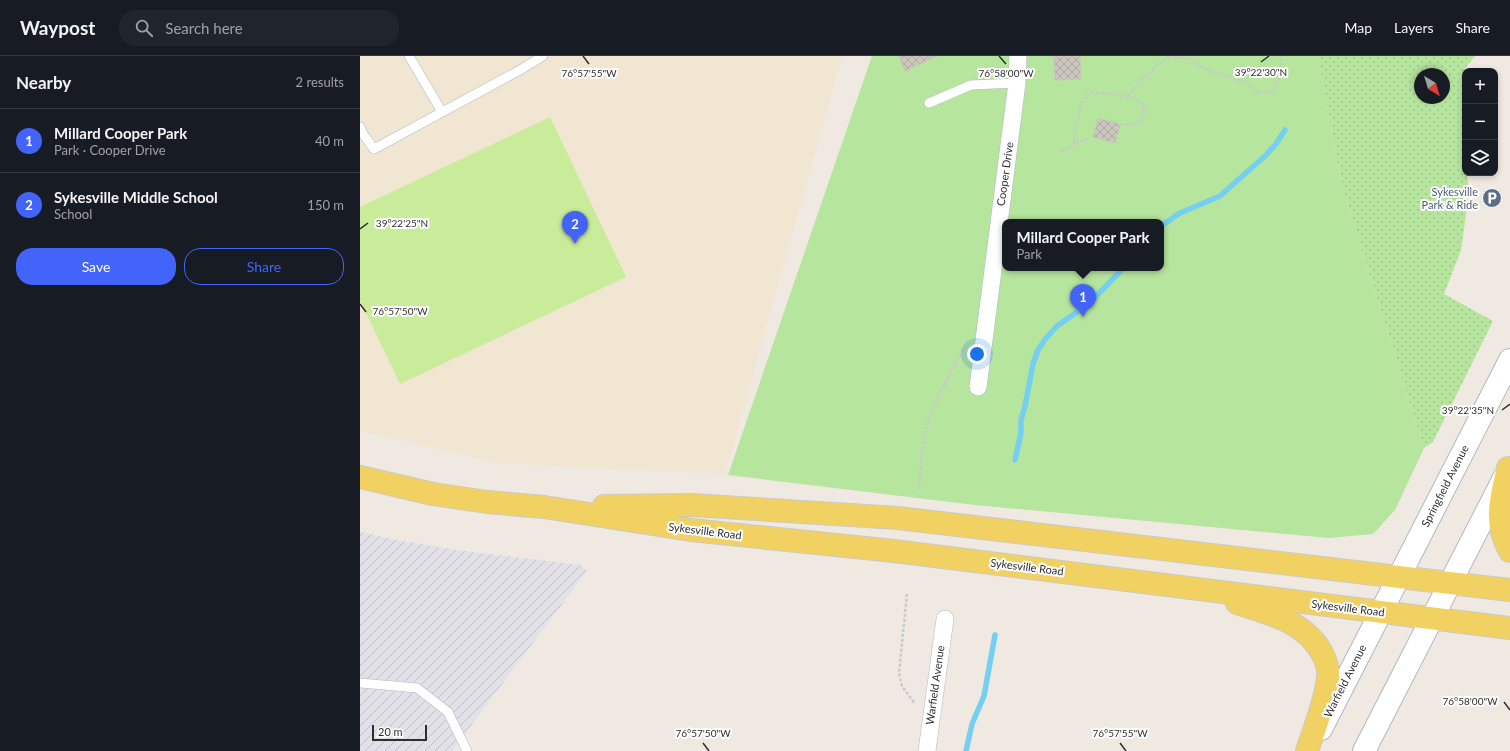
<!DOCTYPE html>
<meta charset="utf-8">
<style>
:root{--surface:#171b24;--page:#20242c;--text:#f1f3f6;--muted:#9ea1a6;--line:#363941;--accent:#4264fb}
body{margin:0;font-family:Lato,sans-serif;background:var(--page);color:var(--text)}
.controls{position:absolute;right:12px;top:12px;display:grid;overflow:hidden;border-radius:8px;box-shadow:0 2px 6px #0003}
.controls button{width:36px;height:36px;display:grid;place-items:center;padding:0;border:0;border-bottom:1px solid var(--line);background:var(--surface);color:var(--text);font:20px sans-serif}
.compass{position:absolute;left:1054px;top:12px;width:36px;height:36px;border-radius:50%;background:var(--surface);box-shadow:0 2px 6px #0003;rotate:142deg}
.scale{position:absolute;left:12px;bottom:10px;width:55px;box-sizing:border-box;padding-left:4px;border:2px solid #2e2e2e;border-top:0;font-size:11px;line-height:14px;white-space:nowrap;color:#2e2e2e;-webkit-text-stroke:3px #fff;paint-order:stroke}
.you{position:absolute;left:617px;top:298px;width:14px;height:14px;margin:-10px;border:3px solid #fff;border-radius:50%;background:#1a73e8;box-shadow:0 0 0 6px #1a73e833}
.badge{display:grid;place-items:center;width:26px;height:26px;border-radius:50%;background:var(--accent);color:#fff;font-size:13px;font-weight:700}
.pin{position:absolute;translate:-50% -33px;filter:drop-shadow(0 1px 2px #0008)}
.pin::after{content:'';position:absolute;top:21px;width:14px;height:12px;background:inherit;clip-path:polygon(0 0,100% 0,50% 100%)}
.popup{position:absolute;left:642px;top:163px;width:162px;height:52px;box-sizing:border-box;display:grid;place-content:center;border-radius:8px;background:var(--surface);filter:drop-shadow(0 1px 3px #0005);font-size:13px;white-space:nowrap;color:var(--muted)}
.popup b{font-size:15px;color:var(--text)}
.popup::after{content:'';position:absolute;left:50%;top:100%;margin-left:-8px;border:8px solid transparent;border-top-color:var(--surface)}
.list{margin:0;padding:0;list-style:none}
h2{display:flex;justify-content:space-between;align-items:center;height:52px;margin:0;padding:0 16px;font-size:17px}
h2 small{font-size:13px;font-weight:400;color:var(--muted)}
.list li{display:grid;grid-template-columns:26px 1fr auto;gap:12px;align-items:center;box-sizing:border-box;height:64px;padding:0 16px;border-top:1px solid var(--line)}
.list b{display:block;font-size:15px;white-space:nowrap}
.list p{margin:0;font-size:13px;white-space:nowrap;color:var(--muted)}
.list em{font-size:13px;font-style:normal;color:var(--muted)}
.actions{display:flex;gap:8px;padding:12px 16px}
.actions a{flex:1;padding:9px 0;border:1px solid var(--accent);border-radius:16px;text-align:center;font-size:14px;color:var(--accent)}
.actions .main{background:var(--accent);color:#fff}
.icon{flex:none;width:22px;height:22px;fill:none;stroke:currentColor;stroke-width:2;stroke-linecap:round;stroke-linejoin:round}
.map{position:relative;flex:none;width:1150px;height:695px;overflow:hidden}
header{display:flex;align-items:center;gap:24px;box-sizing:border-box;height:56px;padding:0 20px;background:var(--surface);border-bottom:1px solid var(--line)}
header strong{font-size:19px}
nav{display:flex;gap:22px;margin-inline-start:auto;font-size:14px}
.search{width:280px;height:36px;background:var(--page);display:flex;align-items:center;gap:10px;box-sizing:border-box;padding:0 14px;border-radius:16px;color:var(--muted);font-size:15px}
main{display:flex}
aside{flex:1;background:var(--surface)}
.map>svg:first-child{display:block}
.industrial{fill:url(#industrial-furrows)}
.education{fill:#f0e6d1}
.grass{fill:url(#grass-dots);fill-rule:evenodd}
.park{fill:#b6e59e;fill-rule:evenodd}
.pitch{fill:#c9ec9a}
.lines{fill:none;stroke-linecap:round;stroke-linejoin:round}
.stream{stroke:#75cff0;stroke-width:5.5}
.building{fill:url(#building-cross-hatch);stroke:#cbc5ba}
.lane-casing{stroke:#b4b7c1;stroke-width:10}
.street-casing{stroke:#b4b7c1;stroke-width:18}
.secondary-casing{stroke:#b4b7c1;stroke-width:24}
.primary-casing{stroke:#c9c9c9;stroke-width:24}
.path{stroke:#c9c9c9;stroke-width:2.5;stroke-dasharray:3 2;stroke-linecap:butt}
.lane{stroke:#fff;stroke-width:9}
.street{stroke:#fff;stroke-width:17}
.secondary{stroke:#fff;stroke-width:22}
.primary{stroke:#f2d163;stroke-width:22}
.ticks{fill:none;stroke:#2e2e2e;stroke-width:1.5}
.labels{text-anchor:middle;stroke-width:4;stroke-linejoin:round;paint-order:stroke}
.street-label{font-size:11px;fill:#2e2e2e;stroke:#fff}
.service-label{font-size:11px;fill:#4e5e75;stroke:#fff;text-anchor:end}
.ticks-label{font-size:10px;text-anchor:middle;fill:#2e2e2e;stroke:#fff;stroke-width:4;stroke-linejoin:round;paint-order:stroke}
</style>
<header>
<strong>Waypost</strong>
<div class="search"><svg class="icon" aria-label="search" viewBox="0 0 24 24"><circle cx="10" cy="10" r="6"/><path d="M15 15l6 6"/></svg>Search here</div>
<nav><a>Map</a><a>Layers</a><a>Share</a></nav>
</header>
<main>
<aside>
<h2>Nearby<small>2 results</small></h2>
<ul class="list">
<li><span class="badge">1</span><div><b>Millard Cooper Park</b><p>Park · Cooper Drive</p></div><em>40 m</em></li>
<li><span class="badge">2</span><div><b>Sykesville Middle School</b><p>School</p></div><em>150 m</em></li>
</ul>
<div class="actions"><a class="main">Save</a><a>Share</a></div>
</aside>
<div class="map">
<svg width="1150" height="695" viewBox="0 0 1150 695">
<defs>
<pattern id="industrial-furrows" width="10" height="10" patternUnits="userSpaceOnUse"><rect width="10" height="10" fill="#e3e1e8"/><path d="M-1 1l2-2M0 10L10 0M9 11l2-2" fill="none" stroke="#c3c1c7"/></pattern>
<pattern id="grass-dots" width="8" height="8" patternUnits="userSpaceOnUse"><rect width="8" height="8" fill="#b6e59e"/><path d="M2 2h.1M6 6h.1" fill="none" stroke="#9dc588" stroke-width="1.8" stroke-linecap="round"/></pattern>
<pattern id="building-cross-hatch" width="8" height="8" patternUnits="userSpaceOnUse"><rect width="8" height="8" fill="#cbc7bf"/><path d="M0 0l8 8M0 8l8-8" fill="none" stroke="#afaba4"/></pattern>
</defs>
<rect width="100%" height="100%" fill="#efe9e1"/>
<path class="industrial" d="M0 476 32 483 97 494 221 509 227 515 92 695H0Z"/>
<path class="education" d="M0 0H482L365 418 138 407 0 375Z"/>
<path class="grass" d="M958 0H1115L1105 12V15L1103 74 1105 117H1107L1109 136 1101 194 1084 238 1133 265 1073 386 1064 392 982 130ZM1060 18H1084V42H1060Z"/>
<path class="park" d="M512 0H958L982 130 1064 392 1035 454 1013 478 969 482 615 449 368 419ZM645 166H801V212H645Z"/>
<path class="pitch" d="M190 61 266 221 40 328 0 244V151Z"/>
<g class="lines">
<path class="stream" d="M801 170 820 157 860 140 905 100 916 88 925 74
M655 404 661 377V364L665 350 673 308 678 294 686 282 697 270 731 246 763 212
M606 695 612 668 624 640 635 579"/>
</g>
<path class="building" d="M539 0H577L545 15Z
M720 0 721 23 695 24 694 1Z
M738 62 760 68 755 87 733 81Z"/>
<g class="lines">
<g class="lane-casing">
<path id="lane" d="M49 0 82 56
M569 47 611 29 657 27
M0 71 3 78 14 93 160 14 183 0
M0 627 57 632 88 656 107 695"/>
</g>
<g class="street-casing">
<path id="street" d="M618 331 657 27 658 0
M567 695 585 563"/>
</g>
<g class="secondary-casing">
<path id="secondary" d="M961 673 1150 304
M1004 695 1144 422"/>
</g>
<g class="primary-casing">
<path id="primary" d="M1148 412C1141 443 1133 465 1150 495
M0 421 73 438 127 446 184 451 331 474 534 495 1150 572
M244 450 332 449 538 462 1150 534
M877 547C909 558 946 565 963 599 966 605 969 615 968 622 965 647 955 671 947 695"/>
</g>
<path class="path" d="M813 0 829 3 852 16 872 22 886 27 900 37 913 35 920 20 921 0
M768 40 782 23 809 0
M728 83 715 88C714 79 716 74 717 66 721 50 718 47 732 36L760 39 780 45 784 52 783 63 771 68 760 69
M701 96 715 88
M559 433C561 416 561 399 564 383 570 350 589 321 604 292
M547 538 539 617 542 630 555 648"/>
<use href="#lane" class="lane"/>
<use href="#street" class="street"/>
<use href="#secondary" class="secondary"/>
<use href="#primary" class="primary"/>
</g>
<path class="ticks" d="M223 0 229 8M639 0 646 8M901 6 909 0M0 173 8 167M0 248 6 256M1142 354 1150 348M1144 646 1150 654M343 687 349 695M760 687 766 695"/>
<defs>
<g id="parking-disc" transform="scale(1)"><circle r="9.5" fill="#5c6f8a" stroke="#fff"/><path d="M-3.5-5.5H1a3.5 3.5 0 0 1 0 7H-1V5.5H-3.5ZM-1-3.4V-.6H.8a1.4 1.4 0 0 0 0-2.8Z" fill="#fff"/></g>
</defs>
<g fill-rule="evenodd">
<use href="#parking-disc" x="1132" y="142"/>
</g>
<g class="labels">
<g class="street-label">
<text transform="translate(645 118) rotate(-82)" y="4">Cooper Drive</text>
<text transform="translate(1085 430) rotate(-63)" y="4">Springfield Avenue</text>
<text transform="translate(345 475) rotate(7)" y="4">Sykesville Road</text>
<text transform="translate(667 511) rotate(7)" y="4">Sykesville Road</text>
<text transform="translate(988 552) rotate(7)" y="4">Sykesville Road</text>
<text transform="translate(985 625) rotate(-63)" y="4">Warfield Avenue</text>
<text transform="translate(575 629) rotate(-82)" y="4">Warfield Avenue</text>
</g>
<g class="service-label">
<text x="1118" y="140">Sykesville<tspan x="1118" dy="13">Park &amp; Ride</tspan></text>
</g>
</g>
<g class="ticks-label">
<text x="901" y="20">39°22'30"N</text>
<text x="229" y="21">76°57'55"W</text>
<text x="646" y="21">76°58'00"W</text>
<text x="42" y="171">39°22'25"N</text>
<text x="40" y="259">76°57'50"W</text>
<text x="1108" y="358">39°22'35"N</text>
<text x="1110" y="649">76°58'00"W</text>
<text x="343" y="681">76°57'50"W</text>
<text x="760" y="681">76°57'55"W</text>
</g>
</svg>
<div class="controls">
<button>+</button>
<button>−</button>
<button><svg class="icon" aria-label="layers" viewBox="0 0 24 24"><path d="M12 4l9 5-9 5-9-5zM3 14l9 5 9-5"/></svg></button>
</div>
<svg class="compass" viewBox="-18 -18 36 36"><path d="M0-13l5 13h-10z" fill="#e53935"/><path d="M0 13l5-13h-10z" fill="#9ea1a6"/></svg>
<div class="scale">20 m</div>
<div class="you"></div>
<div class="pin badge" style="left:723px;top:261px">1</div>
<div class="popup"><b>Millard Cooper Park</b>Park</div>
<div class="pin badge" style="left:215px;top:188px">2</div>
</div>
</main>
